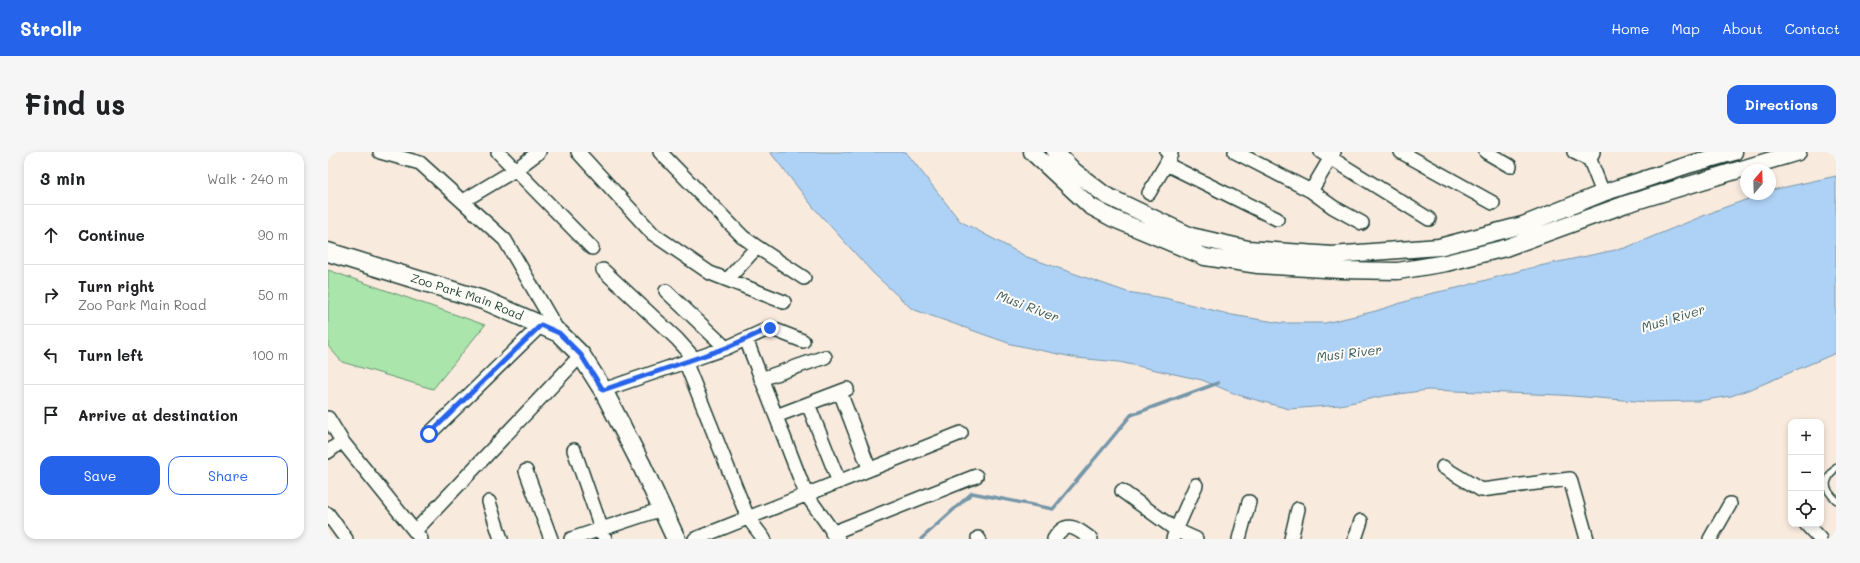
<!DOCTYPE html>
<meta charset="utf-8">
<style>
:root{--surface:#fff;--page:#f6f6f6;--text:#202124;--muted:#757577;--line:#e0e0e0;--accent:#2563eb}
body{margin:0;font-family:Mali,sans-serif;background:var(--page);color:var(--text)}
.controls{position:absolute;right:12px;bottom:12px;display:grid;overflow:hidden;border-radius:8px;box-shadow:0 2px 6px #0003}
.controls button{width:36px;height:36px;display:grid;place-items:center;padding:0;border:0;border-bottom:1px solid var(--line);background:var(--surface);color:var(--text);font:20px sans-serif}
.compass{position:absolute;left:1412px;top:12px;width:36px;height:36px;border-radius:50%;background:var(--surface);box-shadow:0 2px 6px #0003;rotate:19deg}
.stop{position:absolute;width:12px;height:12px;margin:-9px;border:3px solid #2563eb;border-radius:50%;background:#fff}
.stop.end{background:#2563eb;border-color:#fff;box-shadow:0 1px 4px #0008}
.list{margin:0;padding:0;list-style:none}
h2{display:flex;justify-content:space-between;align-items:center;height:52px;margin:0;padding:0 16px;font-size:17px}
h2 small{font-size:13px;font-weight:400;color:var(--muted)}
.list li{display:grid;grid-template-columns:26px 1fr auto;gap:12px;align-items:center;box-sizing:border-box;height:60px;padding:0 16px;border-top:1px solid var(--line)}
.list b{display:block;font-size:15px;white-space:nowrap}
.list p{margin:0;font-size:13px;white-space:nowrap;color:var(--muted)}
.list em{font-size:13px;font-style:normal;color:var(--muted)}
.actions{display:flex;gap:8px;padding:12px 16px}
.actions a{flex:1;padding:9px 0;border:1px solid var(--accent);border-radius:12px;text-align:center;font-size:14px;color:var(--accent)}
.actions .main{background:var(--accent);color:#fff}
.icon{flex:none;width:22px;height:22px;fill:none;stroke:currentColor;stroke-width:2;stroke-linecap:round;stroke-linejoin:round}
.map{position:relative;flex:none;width:1508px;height:387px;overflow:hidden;border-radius:12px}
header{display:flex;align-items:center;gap:24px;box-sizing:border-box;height:56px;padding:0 20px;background:var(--accent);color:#fff}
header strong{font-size:19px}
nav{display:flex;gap:22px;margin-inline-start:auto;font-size:14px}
.intro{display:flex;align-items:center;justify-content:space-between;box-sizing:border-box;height:96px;padding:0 24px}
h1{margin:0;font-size:28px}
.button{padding:10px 18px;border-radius:12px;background:var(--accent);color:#fff;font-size:14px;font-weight:700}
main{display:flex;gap:24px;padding:0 24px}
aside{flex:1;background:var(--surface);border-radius:12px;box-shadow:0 2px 6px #0003}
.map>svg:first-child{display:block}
.green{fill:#aae5ab;stroke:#649170}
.water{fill:#aed1f6;stroke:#7596a8}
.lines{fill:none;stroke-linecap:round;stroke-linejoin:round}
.stream{stroke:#7596a8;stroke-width:3.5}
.service-casing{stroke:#1f3d34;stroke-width:9}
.minor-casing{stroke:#1f3d34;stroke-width:16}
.tertiary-casing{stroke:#1f3d34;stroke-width:19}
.secondary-casing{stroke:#1f3d34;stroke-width:21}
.service{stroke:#fdfcf7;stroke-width:6}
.minor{stroke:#fdfcf7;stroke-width:13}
.tertiary{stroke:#fdfcf7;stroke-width:16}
.secondary{stroke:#fdfcf7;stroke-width:18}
.route{stroke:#2563eb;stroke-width:5}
.labels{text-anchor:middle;stroke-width:4;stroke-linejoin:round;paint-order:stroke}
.street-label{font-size:12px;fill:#1f3d34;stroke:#fdfcf7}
.water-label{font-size:13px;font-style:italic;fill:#3c5b5b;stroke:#fdfcf7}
</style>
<header>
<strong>Strollr</strong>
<nav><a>Home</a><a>Map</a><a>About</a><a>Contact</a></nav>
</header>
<div class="intro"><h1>Find us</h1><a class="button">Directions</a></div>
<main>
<aside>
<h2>3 min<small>Walk · 240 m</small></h2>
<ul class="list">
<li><svg class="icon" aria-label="ahead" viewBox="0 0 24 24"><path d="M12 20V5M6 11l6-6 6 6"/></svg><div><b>Continue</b></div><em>90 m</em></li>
<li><svg class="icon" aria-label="right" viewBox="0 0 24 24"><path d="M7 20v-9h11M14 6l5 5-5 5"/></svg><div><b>Turn right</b><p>Zoo Park Main Road</p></div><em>50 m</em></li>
<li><svg class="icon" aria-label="left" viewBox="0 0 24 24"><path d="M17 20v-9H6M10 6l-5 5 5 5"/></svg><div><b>Turn left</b></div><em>100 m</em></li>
<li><svg class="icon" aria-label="arrive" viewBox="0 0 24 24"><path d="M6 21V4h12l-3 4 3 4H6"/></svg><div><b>Arrive at destination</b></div></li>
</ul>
<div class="actions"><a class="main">Save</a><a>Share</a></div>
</aside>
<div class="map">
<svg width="1508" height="387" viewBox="0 0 1508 387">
<rect width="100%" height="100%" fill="#f9eade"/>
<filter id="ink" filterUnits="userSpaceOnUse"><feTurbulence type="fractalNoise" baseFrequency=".025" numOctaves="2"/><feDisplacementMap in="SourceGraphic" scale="8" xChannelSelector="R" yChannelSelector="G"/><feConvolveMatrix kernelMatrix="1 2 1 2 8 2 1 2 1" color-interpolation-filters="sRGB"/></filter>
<g filter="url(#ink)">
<path class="green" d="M0 118 157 173 105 237 14 210 0 194Z"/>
<path class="water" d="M442 0H578L632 69 699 105 799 140 837 146 904 163 953 171H997L1048 159 1101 142 1129 136 1202 116 1297 96 1392 57 1434 42H1442V39L1444 38 1508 24V201L1428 235 1403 244 1370 249 1320 250 1232 243 1100 238 1056 244 1012 253 961 257 910 243 874 228 791 210 749 206 683 192 584 157 545 121 486 56Z"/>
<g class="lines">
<path class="stream" d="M593 387 644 341 725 357 803 263 890 231"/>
<g class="service-casing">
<path id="service" d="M1508 315C1497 329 1494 335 1508 348"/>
</g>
<g class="minor-casing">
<path id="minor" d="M52 0 92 11 177 88 231 181
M170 0 264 96
M250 0 325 82 382 121 456 150
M332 0 415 85 429 95
M839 0 843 2 838 12 949 67
M907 0 983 39
M993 0 1101 67
M1006 0 983 39 1005 55 1034 71
M1073 0 1165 51
M1158 0 1182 14
M1246 0 1262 8
M1265 0 1262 8 1275 41
M821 41 838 12
M135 49 187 18 211 0
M275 118 349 187 366 206
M400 127 429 95 476 126
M338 139 398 196
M418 187 478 342 510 387
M357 209 420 366 436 387
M433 227 497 205
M275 238 398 196 442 176 475 189
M512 240 541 316
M480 252 511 330
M448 264 519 237
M0 266 14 289 93 387
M101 282 213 173
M246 298 277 387
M0 300 14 289
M1115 315 1153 338 1242 327 1259 387
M198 319 223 387
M794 339 848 378 868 333
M161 350 173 387
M0 362 18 387
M1478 372 1492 387
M87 379 253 203
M504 381 648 324
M650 386 651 387
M243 387 334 357
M367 387 633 281
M726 387C738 367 748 376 763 387
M845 387 848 378 868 387
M911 387 921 350
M963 387 970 357
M1027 387 1033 369
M1382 387 1402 352"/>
</g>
<g class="tertiary-casing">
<path id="tertiary" d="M704 0 762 54 784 66 877 105 930 113 1013 118 1070 119 1118 111 1177 96 1298 52 1470 0
M727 0 746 19 777 43 863 84 920 97 1004 103 1111 95 1195 73 1275 41 1363 12 1406 0"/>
</g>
<g class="secondary-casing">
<g id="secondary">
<path id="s1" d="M0 100 158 149 231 181 253 203 275 238 313 312 348 387"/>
</g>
</g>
<use href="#service" class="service"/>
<use href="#minor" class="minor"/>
<use href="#tertiary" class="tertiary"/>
<use href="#secondary" class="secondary"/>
</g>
</g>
<g class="lines" filter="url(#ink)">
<path class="route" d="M101 282 213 173 231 181 253 203 275 238 398 196 442 176"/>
</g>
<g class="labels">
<g class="street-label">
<text dy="4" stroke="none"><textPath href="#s1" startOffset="146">Zoo Park Main Road</textPath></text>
</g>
<g class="water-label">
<text transform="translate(700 154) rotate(21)" y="5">Musi River</text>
<text transform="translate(1345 166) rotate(-17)" y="5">Musi River</text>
<text transform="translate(1021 201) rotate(-7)" y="5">Musi River</text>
</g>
</g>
</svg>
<div class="controls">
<button>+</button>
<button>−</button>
<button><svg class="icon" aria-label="locate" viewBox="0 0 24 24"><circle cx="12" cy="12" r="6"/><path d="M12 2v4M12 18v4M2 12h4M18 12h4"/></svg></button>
</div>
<svg class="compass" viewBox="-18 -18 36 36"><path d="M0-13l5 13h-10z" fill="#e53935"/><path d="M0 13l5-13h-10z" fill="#757577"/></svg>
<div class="stop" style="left:101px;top:282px"></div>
<div class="stop end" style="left:442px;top:176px"></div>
</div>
</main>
